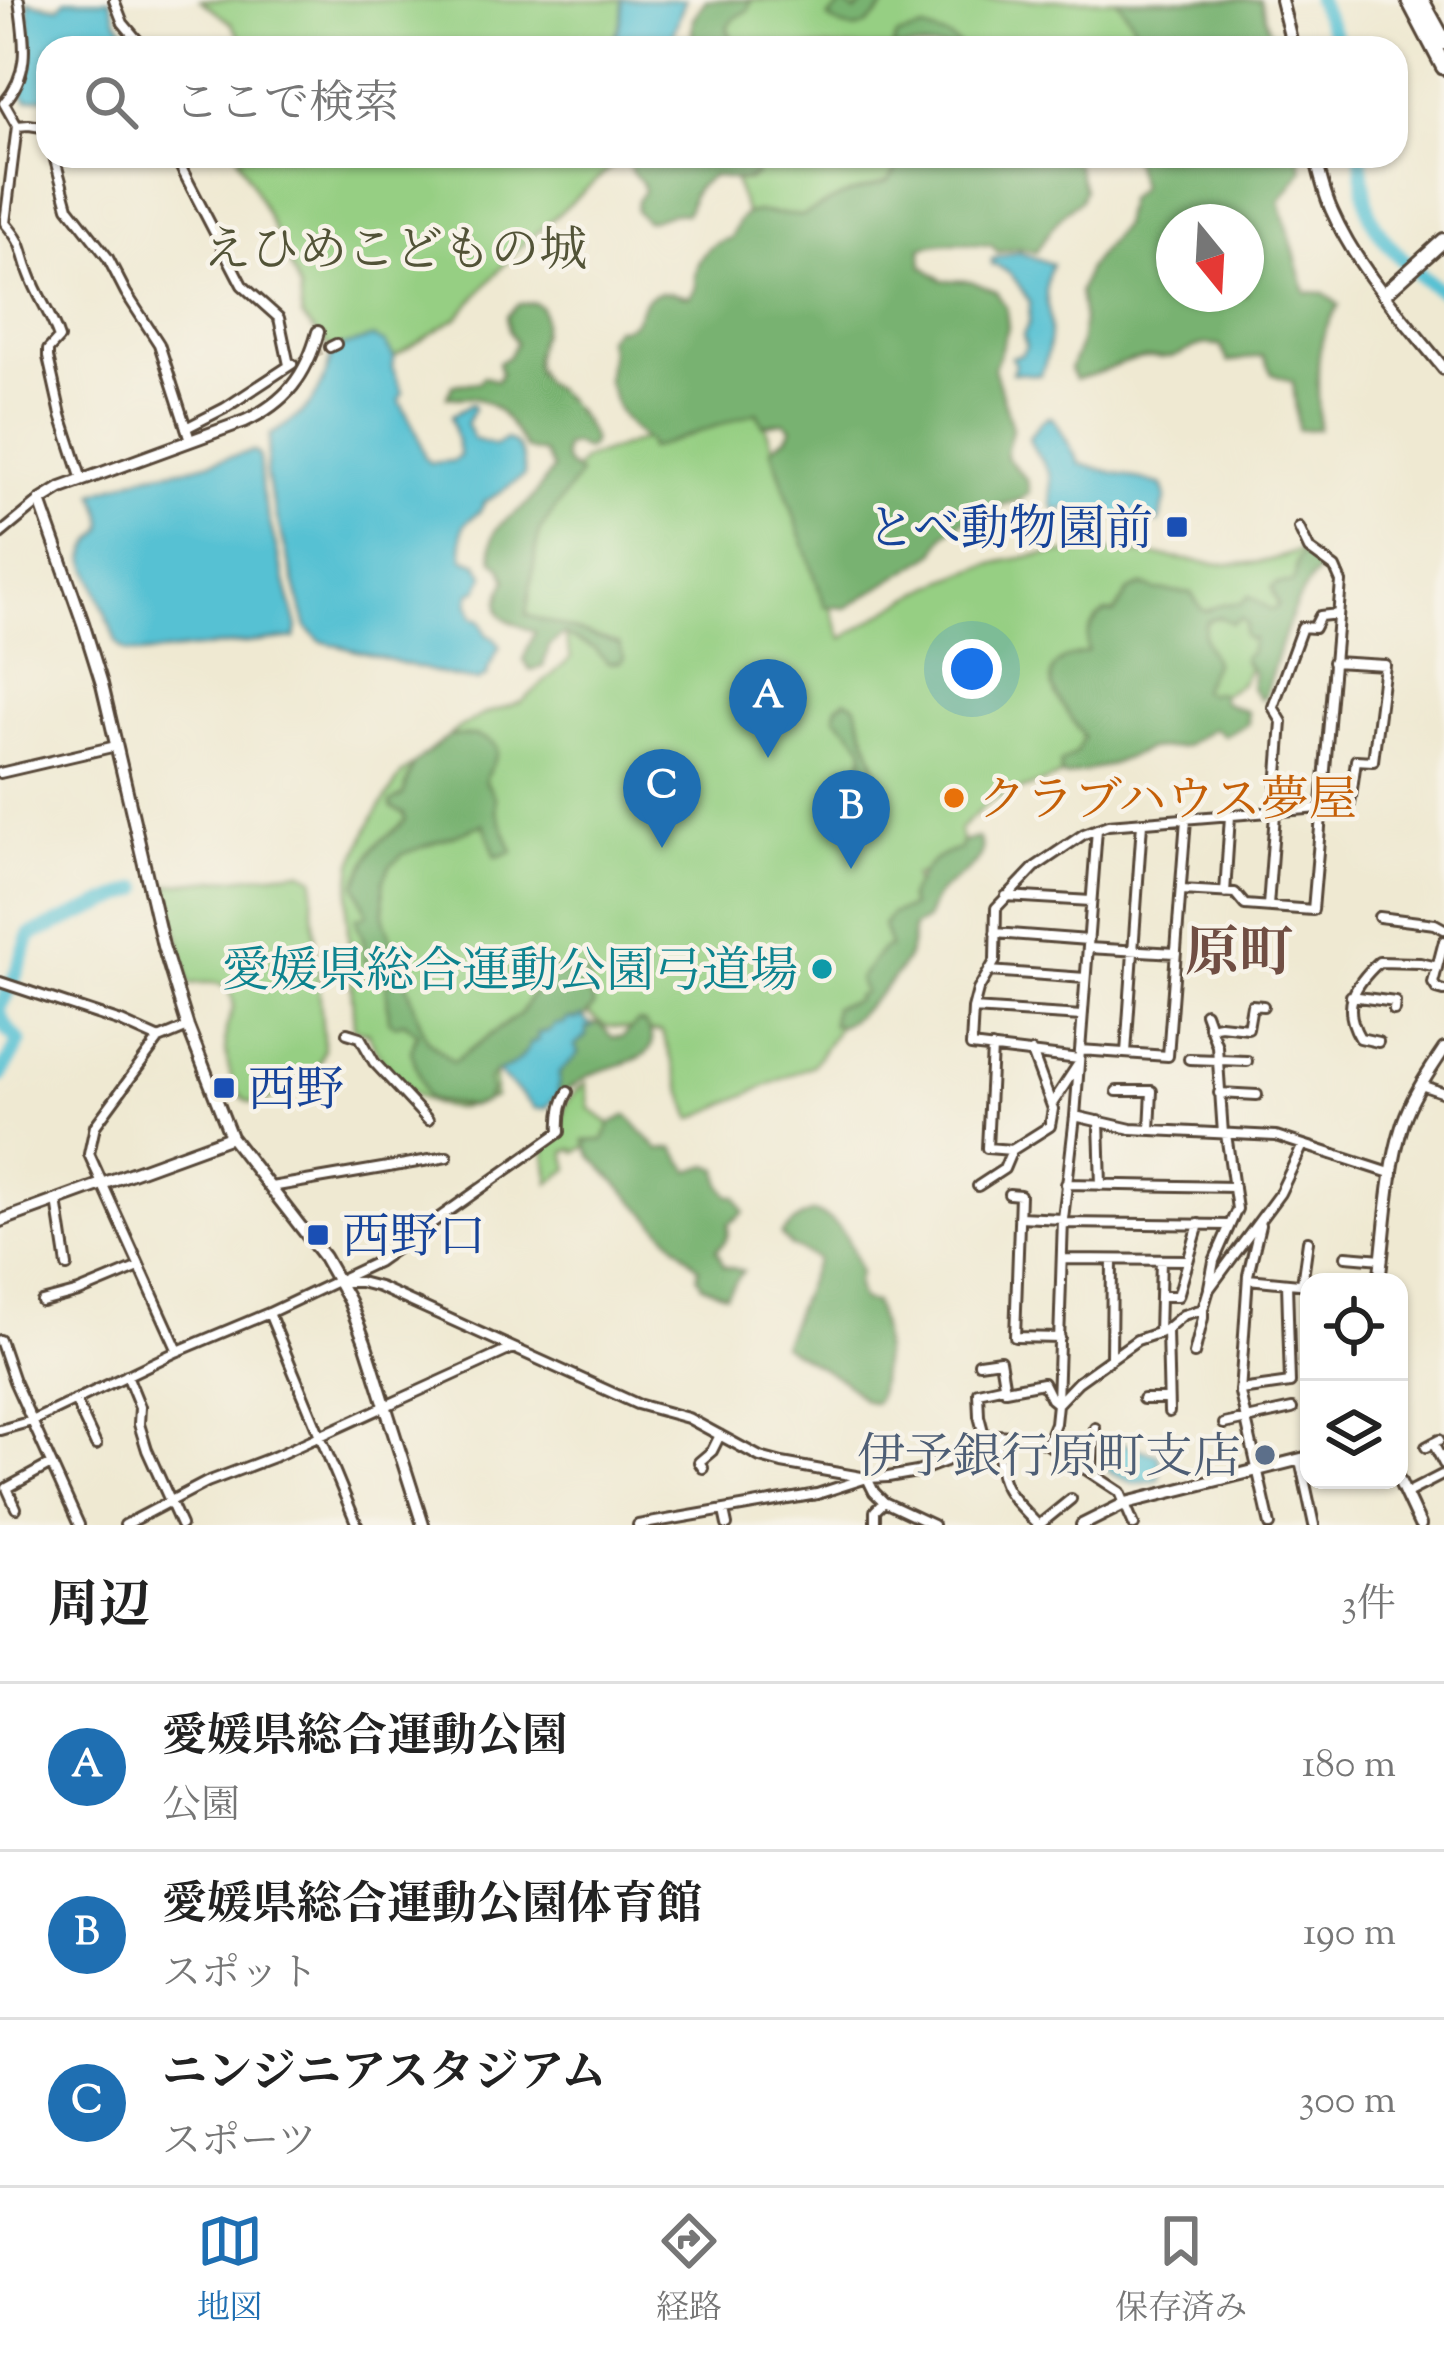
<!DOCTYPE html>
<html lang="ja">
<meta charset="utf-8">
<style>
:root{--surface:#fff;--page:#f2f2f2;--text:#222;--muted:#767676;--line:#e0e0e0;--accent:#1f6fb2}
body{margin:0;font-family:"Sorts Mill Goudy","Noto Serif JP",serif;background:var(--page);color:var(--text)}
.controls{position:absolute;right:36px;bottom:36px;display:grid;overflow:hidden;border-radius:24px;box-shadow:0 3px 9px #0004}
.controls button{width:108px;height:108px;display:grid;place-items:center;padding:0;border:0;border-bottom:3px solid var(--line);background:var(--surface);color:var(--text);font:60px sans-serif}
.compass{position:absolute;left:1156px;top:204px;width:108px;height:108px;border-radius:50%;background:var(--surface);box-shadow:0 3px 9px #0004;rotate:162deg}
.you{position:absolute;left:972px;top:669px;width:42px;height:42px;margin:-30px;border:9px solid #fff;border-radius:50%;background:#1a73e8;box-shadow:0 0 0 18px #1a73e833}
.badge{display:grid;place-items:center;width:78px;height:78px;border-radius:50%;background:var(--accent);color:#fff;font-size:39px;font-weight:700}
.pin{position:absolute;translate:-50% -99px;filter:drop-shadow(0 3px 6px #0008)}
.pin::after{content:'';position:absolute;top:63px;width:42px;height:36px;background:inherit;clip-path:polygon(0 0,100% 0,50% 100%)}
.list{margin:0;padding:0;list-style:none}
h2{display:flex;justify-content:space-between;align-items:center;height:156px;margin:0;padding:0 48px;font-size:51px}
h2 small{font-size:39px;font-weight:400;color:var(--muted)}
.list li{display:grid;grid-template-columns:78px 1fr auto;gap:36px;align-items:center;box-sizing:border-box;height:168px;padding:0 48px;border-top:3px solid var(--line)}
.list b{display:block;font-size:45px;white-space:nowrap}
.list p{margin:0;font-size:39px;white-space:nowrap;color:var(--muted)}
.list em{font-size:39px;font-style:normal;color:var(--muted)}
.icon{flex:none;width:66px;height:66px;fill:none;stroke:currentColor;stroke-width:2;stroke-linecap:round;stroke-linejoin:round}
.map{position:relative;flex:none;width:1444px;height:1525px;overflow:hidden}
.search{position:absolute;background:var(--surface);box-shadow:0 3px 9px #0004;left:36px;right:36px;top:36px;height:132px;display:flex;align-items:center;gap:30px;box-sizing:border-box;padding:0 42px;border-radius:36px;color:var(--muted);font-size:45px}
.sheet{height:660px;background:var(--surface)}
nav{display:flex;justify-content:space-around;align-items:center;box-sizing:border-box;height:168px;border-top:3px solid var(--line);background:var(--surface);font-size:33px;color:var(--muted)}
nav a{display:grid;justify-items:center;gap:6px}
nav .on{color:var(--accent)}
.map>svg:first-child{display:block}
.green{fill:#96cf83;stroke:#687c50;stroke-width:3}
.forest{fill:#78b271;stroke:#5a6e48;stroke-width:3;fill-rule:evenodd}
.water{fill:#57c1d3;stroke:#497678;stroke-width:3}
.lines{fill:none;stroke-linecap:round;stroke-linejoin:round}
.river{stroke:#57c1d3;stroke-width:15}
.street-tunnel{stroke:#cbc3ae;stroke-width:8;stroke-dasharray:8 4;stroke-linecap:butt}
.street-casing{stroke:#564739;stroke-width:14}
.secondary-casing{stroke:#564739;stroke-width:16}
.primary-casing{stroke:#564739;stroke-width:18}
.highway-casing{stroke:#564739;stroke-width:20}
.street{stroke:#fff;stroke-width:8}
.secondary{stroke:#fff;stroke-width:10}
.primary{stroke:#fff;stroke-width:12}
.highway{stroke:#fff;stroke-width:14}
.transit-dot{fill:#1a4fb4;stroke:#f7f3e8;stroke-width:4.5}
.food-dot{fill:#e8710a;stroke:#f7f3e8;stroke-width:4.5}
.culture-dot{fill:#0f9aa8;stroke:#f7f3e8;stroke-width:4.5}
.service-dot{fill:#5c6f8a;stroke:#f7f3e8;stroke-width:4.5}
.labels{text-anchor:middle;stroke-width:9;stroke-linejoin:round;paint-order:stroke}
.park-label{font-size:48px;fill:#525337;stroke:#f7f3e8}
.transit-label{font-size:48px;fill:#164399;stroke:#f7f3e8;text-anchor:start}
.food-label{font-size:48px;fill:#c56008;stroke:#f7f3e8;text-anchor:start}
.culture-label{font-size:48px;fill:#0d838f;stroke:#f7f3e8;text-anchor:end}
.service-label{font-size:48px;fill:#4e5e75;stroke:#f7f3e8;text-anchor:end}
.quarter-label{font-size:54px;font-weight:bold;fill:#704e43;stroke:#f7f3e8}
</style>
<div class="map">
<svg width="1444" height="1525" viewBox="0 0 1444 1525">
<rect width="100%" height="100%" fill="#f7f3e8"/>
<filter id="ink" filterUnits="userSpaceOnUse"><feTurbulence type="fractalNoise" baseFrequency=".00833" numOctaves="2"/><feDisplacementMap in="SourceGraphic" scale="24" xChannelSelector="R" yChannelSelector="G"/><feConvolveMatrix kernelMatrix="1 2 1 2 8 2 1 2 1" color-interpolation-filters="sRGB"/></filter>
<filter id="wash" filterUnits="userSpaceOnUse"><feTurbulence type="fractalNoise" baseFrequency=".004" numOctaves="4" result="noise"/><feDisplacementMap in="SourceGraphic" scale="48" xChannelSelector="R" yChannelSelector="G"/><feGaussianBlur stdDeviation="2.7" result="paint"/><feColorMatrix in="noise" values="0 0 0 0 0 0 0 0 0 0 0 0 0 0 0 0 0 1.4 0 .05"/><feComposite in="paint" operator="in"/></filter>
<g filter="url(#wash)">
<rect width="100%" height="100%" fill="#efe9d2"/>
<path class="green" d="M200 0H622C625 20 618 31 610 48L572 46 563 48H247L231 23Z
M751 0H1117L1132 20 1141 48H741C721 27 725 23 747 10Z
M238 156H554L564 165 575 163 583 156H608L616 163 518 249 458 317 394 357 385 343 332 350 302 317 300 290 283 248Z
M749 156H957L875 187 842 196 802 216 761 212 746 214 735 181 749 180 755 176Z
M757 402 842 639C880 615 921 588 964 573 1014 554 1075 550 1129 553 1195 557 1236 578 1301 550L1308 572 1240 684 1198 711 1163 741 991 800 959 830 967 857 914 876 920 911 898 943 880 982 852 1007 813 1065 692 1119 662 1032 605 1026 583 1010 495 1068V1097C484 1101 471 1107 459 1108 416 1109 383 1069 368 1033L354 1028 347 914 353 863 373 818 402 774 457 729 485 714 522 702 571 658 563 627 526 616 538 539 533 523 584 459Z
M301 871 314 878 313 909 324 1049C318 1070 310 1083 289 1089 276 1093 269 1103 255 1103 231 1103 223 1050 226 1031 227 1019 238 1008 231 995 222 978 205 983 189 984L167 885Z
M586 1083 590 1109 610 1124 603 1140 585 1142 588 1146 576 1152 573 1149 565 1152 569 1169 550 1183 544 1148 562 1134C562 1109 566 1097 586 1083Z"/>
<path class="forest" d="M706 0H751L748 10C725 23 720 27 741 48H691L693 18Z
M869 0H890C870 25 858 40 828 18L844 3 855 12Z
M1117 0H1260L1275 48H1141L1132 20Z
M924 29 948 37 959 45 957 48H892L897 36Z
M626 156H749L756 175C741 185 728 177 712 176 705 181 696 186 693 194 690 202 692 206 686 213 670 211 661 219 646 221L636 211 637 201 644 191 642 182 632 173Z
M897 156H1061L1076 163 1084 189 1080 201C1060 212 1048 233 1036 252L1018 248 998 252 991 245C967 244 943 240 921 248L922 266 942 280 971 281 996 292 1006 307 1008 328 994 368 1012 428C1011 439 1006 445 1006 457L1027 480 1029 492 1020 500 984 510 964 521 945 534 935 553 846 608 825 606 771 448 787 437 792 428 784 422 763 425 757 412 649 449V443C632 429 619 417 613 396 611 387 607 386 607 378 607 362 614 354 606 339L615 328C647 329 632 299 659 293 670 291 680 296 690 297L696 287C691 263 707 243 731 238L738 222 746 214 758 212 802 216 842 196 889 181 896 170Z
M1132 156H1299L1302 170 1280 201 1305 292 1324 293 1339 305C1310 345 1319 382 1319 429L1298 430 1293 382 1272 374 1263 356 1228 362 1221 346C1198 341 1197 348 1176 356 1165 360 1151 356 1139 359 1116 363 1098 376 1075 379L1070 369 1080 345 1083 320 1079 292 1088 268 1122 225 1127 199 1140 187ZM1174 222H1246V294H1174Z
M535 303 541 307C550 331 527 352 538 374 544 385 552 386 560 394 568 401 596 434 592 443 591 446 588 448 585 450L574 444 565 446C561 461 568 467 580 474L539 532 526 615 619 644 624 658 620 662 608 663 595 649 564 634 549 646 543 667 530 670 523 660 535 632C503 619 487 617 507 580L501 567 493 560C487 522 505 524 528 503 537 494 544 480 553 469L544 453 526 449C513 429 502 406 477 399 468 396 457 399 447 397L453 385 479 382 483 376 497 381 501 373 498 363 508 357 516 343 509 331 507 316 519 304Z
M1306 553 1319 564 1320 570C1292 596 1276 659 1265 696L1261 699 1251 687 1253 672 1244 661V656L1250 653 1253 639H1247L1244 634 1246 623 1241 618 1232 623 1220 617 1207 621C1199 636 1209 648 1214 663L1201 691 1209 694 1214 692 1221 694 1223 702 1247 712V724L1224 736 1213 728 1183 747 1148 749 1109 765 1066 777 1061 774 1060 763 1076 753 1083 737C1075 718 1032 680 1061 661 1069 655 1080 655 1088 651 1085 634 1091 621 1106 612L1114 613 1129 591 1143 585 1155 590 1191 593 1202 610 1207 611 1222 604 1242 603 1249 596 1270 609H1275L1278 605 1272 588 1277 584 1292 583C1300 573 1291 558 1306 553Z
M846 700 855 704 880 778 874 784C861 786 847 782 839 772L843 766 848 770H856C878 746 849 732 835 716L837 706Z
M475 735C511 746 494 755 485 780L495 798 496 810 513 852 496 857 484 824 403 854 390 866 383 881 384 919 426 1039 453 1062 521 1013 550 965C557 978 569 971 581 970L589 977V982L584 989 585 993 590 994 594 1006 584 1018 567 1019C562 1028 548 1031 538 1033V1040L513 1065 494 1073 488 1081 491 1092 484 1102 471 1106 434 1101 426 1096 411 1051 417 1033 404 1022 395 1025 389 1021 386 978 375 965 365 963C362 955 365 951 364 943 363 934 356 926 356 917H363L367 913 356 884C362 872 367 858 375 847 384 836 397 831 405 820L404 814 391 807V802L403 795 413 765 422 757 449 736Z
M978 838C994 863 952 877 938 894 931 902 930 911 926 920L913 927C912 937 913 946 908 956 897 977 863 1015 841 1026L832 1024 834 1007 857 1000 856 996 864 993 859 979 882 949 890 946 883 925 891 914 911 907 908 897C924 870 927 859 960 849L962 842Z
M638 1022 644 1023C675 1061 612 1063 590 1075 578 1081 569 1091 558 1094L559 1073 578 1053 574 1046 584 1037 586 1028 592 1024H600L612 1037H622Z
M627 1115 659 1150 674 1148 690 1171 709 1165 719 1169 721 1184 728 1195 736 1197 744 1212 728 1224C729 1237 726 1242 716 1249L724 1266 743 1271 726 1295 702 1285 697 1276 699 1268 590 1155 585 1141 603 1140 610 1124Z
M814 1212C845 1222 851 1244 860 1273 855 1280 857 1293 862 1301L874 1303C888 1339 882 1361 878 1397L874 1403 864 1400 844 1381 782 1345 817 1259 791 1246 781 1235C791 1224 800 1216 814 1212Z"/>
<path class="water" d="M65 0H110L116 19 126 31 120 36 124 48H48V97L27 100 20 91C35 64 29 32 28 2L59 7Z
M622 0H685L673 34 674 48H610C618 31 625 20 622 0Z
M1018 252 1052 264C1041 291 1048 298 1050 325 1051 341 1046 361 1041 375L1012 373 1015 364 1011 357 1021 355 1026 347 1023 335 1029 323 1030 302C1015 283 1019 275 992 264V259Z
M373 337 385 343 394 357 392 367 403 393 399 400 418 435 425 458 430 463 453 461 460 456 451 416 472 404 474 409 466 424 474 439 494 446 506 439C522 445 525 460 524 476L484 503C480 515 474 514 466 523 459 531 462 549 464 559L477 563 485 576 478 589 470 594 469 603 473 617 480 620 487 635 494 638 500 646 488 669 487 676 478 681 453 677 320 641 307 628 268 485 266 472 270 435C309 413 324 393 332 350Z
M1051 417 1056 422 1080 464 1162 485 1166 497 1159 522C1133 525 1102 509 1082 516L1067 508 1059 511 1053 508C1050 498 1052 487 1050 476 1046 461 1033 454 1029 438 1036 429 1039 419 1051 417Z
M253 451 259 455 262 493 297 627 295 638 140 654 126 652 117 644 85 559C94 522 117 544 94 493L145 475 188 468Z
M581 1016 592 1027 586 1028V1036L575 1046 578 1052 577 1055 559 1073 558 1094 546 1108 536 1109 497 1072C510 1069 526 1055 531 1043L538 1040 537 1034 549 1031 556 1024H564L567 1019H578Z
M1112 1440 1158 1455 1161 1467 1159 1480 1135 1484 1109 1472 1103 1462 1101 1449Z"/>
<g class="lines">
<path class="river" d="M1318 0 1340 48
M1361 156C1363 175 1364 196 1370 214 1379 241 1420 279 1444 292
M0 1006 13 982 30 935 139 889
M0 1015 6 1027 19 1042 0 1076"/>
</g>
</g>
<g filter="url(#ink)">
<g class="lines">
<path class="street-tunnel" d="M293 364 330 347"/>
<g class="street-casing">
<path id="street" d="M19 0C24 40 32 70 4 103L17 126 5 223C26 247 19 249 30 275 38 297 52 316 59 338L48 350V357L61 415 82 480
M114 0 123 23 144 48
M17 126 29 125 48 128
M54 156 68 207 108 258 126 293 159 344 190 440
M175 156 242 285 279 318 289 365
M330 347 336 344
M186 428 225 408 292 364
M0 534 40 501
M0 773 116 746
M1321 804H1350L1356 760 1373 761 1385 665 1333 662
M1181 890 1235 893 1245 905 1313 910 1341 582 1335 568 1309 549 1299 528
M1225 893 1230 816
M1006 896 1091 901
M1268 906 1282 722 1273 707 1302 627 1314 628 1320 616 1338 614
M1379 917 1435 924 1444 929
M995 933 1088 940
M1444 941 1433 983 1437 989 1444 991
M1088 948 1176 953
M989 971 1085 978
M0 982 121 1022 159 1039
M1351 996 1395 1002 1394 1010
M973 1009 1082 1016
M1205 1013 1217 1046 1223 1134
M1209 1027 1220 1025 1248 1028 1252 1005 1263 1006
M347 1033 360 1037 374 1062 428 1120
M1378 1042 1360 1038C1341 1006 1354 985 1379 962L1420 963 1437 967
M992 1048 987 1148 1012 1150
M1080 1050 1168 1056 1186 819
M1126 1053 1142 823
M1079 1059 971 1046 973 1009 978 990 995 961 996 908 1035 867 1084 834 1108 825 1320 808
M1189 1059 1247 1061
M1421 1085 1444 1093
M1117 1091H1152L1150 1130
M1219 1093 1257 1095
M1052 1104 1077 1066
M1075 1116 1131 1129 1276 1136 1393 1174
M1099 1121 1101 1185
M1066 1184 1234 1187
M978 1186 1004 1169 1012 1150 1050 1126 1053 1109 1032 1052
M271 1187 447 1157
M1009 1194 1020 1195 1015 1337 1060 1338
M57 1200 67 1266
M1019 1217 1063 1219
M1063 1223 1229 1225
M1260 1225 1248 1275 1240 1393 1270 1525
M1346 1256 1382 1259
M1062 1259 1188 1260
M1248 1279 1309 1285
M339 1282H360L379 1287 637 1404 688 1418 760 1457 782 1463 867 1478 888 1477 917 1472 946 1461 971 1444 997 1435 1023 1437 1047 1444 1120 1492 1134 1525
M1302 1284 1308 1241
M1209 1287 1214 1261 1237 1209 1226 1134
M1160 1296H1178L1199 1224
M42 1302 79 1292 139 1267
M269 1313 357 1525
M1167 1330 1169 1412
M1159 1333 1161 1260
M0 1340 14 1381 79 1525
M178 1351 89 1154 95 1126 159 1039 188 1027
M1194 1354 1203 1318V1309
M1111 1357 1112 1260
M979 1363 1000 1360 1005 1390 1043 1383 1051 1399 1056 1403
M127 1375 140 1407 139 1424 147 1450 181 1525
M1240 1390 1290 1383 1287 1283
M1143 1399H1168
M75 1400 96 1445
M1058 1403 1078 1382 1137 1340 1164 1331 1183 1315 1203 1309 1209 1289 1280 1193 1303 1145
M1224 1424 1292 1409
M0 1430 32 1421 178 1351 269 1313 377 1262 560 1132C559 1118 560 1105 568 1092
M997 1435C999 1487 1003 1489 1038 1525
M985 1439 979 1416 978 1392 1005 1386
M1433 1443 1444 1464
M1047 1444 1055 1423 1057 1404 1063 1219 1075 1116 1097 829
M1426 1447 1439 1440
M1300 1460 1314 1525
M703 1468 699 1462 712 1451 720 1435
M1092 1472 1095 1428
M1405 1494 1444 1474
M884 1502 933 1525
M16 1508 7 1488 51 1464
M724 1511 727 1525
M125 1525 207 1482 276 1456 513 1348
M638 1525 817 1494 867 1478 874 1492 884 1502 875 1511V1525
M1039 1525 1071 1499"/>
</g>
<g class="secondary-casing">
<path id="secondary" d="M1281 0 1293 48
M1315 156C1320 174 1324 194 1332 211 1358 270 1404 319 1444 369
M318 332C306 376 286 402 245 421L61 488 40 501 83 623 102 684 163 946 188 1027 231 1137 324 1257 349 1301 365 1342 423 1525
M0 1221 231 1137
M1379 1282C1386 1230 1387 1173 1403 1123 1412 1096 1429 1072 1444 1049
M1399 1480 1420 1525
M1082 1525 1126 1503 1309 1457"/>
</g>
<g class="primary-casing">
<path id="primary" d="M1384 294 1444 240"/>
</g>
<g class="highway-casing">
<path id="highway" d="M1409 0 1444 67
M1421 0 1444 42"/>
</g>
<use href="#street" class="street"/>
<use href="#secondary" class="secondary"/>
<use href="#primary" class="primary"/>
<use href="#highway" class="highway"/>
</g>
</g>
<g class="transit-dot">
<rect x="1165" y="515" width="24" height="24" rx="6"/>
<rect x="212" y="1076" width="24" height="24" rx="6"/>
<rect x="306" y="1223" width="24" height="24" rx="6"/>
</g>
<circle class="food-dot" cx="954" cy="798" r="12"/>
<circle class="culture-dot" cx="822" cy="969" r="12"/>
<circle class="service-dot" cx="1265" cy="1455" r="12"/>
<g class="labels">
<g class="park-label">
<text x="395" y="265">えひめこどもの城</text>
</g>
<g class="transit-label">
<text x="1153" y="544" text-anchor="end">とべ動物園前</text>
<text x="248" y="1105">西野</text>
<text x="342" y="1252">西野口</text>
</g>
<g class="food-label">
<text x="978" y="815">クラブハウス夢屋</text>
</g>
<g class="culture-label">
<text x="798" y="986">愛媛県総合運動公園弓道場</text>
</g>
<g class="service-label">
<text x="1241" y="1472">伊予銀行原町支店</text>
</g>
<g class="quarter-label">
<text x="1239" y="970">原町</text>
</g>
</g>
</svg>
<div class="controls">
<button><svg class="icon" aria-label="locate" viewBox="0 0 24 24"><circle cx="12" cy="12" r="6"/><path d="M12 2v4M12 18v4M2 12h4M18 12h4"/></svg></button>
<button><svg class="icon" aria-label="layers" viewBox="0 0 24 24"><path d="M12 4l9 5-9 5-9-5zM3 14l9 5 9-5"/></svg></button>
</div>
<svg class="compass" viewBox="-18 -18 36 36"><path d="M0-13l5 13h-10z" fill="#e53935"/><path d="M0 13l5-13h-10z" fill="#767676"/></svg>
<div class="you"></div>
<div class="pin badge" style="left:768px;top:758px">A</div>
<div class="pin badge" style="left:851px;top:869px">B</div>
<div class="pin badge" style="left:662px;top:848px">C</div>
<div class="search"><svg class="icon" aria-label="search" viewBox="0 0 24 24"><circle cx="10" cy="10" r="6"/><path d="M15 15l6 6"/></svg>ここで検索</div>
</div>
<section class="sheet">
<h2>周辺<small>3件</small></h2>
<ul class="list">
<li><span class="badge">A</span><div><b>愛媛県総合運動公園</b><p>公園</p></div><em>180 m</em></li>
<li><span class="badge">B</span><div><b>愛媛県総合運動公園体育館</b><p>スポット</p></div><em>190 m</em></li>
<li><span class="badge">C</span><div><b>ニンジニアスタジアム</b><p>スポーツ</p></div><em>300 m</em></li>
</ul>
</section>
<nav>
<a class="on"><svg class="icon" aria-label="map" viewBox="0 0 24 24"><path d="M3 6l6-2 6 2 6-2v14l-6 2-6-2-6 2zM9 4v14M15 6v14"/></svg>地図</a>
<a><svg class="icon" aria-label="directions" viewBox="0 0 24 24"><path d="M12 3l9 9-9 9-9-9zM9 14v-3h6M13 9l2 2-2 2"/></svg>経路</a>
<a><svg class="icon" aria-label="saved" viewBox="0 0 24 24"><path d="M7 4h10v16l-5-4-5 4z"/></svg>保存済み</a>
</nav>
